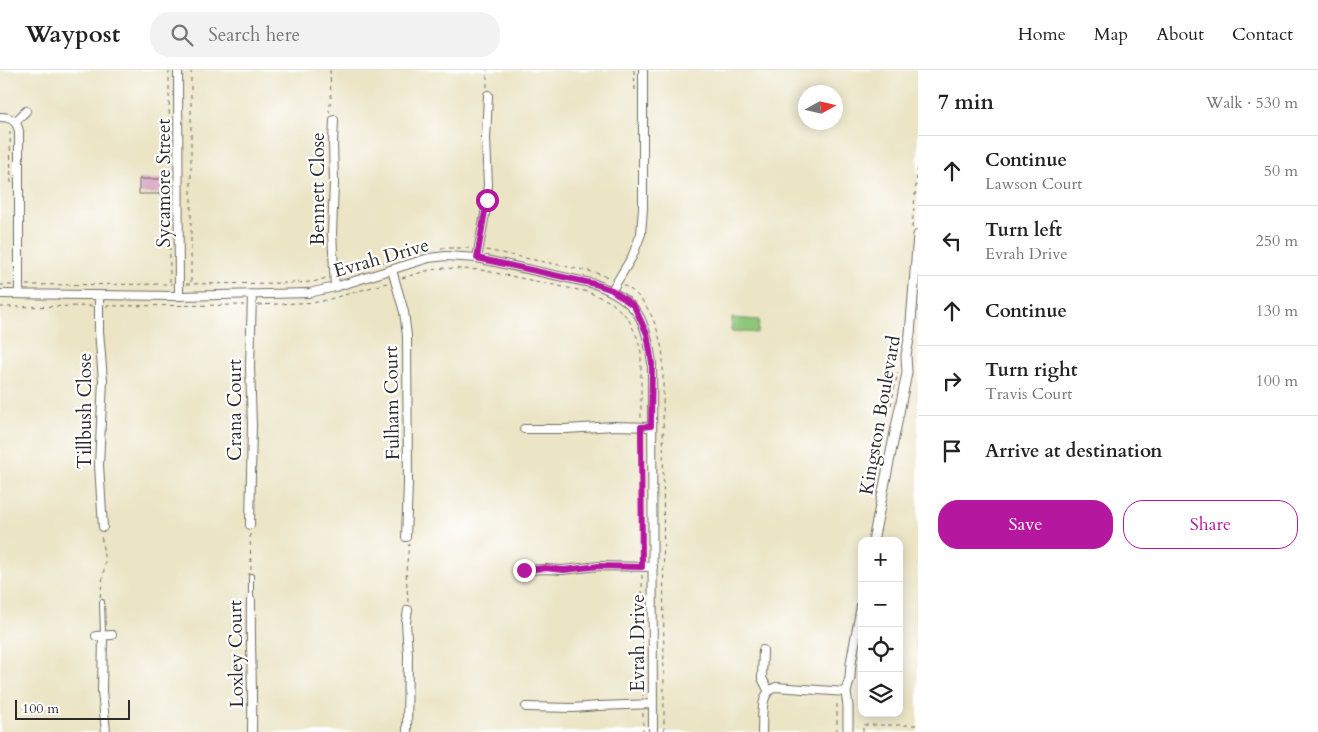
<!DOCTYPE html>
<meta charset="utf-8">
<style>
:root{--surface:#fff;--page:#f2f2f2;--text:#222;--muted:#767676;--line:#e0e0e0;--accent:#b5179e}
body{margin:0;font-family:Cardo,serif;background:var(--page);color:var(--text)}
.controls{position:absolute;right:15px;bottom:15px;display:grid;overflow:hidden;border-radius:10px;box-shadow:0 2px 12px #0003}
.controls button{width:45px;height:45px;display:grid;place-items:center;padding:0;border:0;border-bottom:1px solid var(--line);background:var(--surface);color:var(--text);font:25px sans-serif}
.compass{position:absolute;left:798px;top:15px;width:45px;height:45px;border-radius:50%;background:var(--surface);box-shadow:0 2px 12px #0003;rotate:82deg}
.scale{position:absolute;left:15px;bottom:12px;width:115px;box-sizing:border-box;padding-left:5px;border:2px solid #2b2b2b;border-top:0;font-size:14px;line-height:18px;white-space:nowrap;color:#2b2b2b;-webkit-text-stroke:4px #fff;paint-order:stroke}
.stop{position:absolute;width:15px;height:15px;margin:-11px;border:4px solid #b5179e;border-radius:50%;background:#fff}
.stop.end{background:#b5179e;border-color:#fff;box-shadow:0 1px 5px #0008}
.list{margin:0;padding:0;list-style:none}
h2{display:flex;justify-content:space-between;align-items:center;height:65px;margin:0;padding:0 20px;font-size:21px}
h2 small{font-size:16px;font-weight:400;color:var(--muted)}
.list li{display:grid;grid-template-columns:32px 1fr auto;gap:15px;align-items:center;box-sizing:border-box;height:70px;padding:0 20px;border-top:1px solid var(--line)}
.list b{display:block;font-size:19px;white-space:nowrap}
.list p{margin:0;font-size:16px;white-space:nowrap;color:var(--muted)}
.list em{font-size:16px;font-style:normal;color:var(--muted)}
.actions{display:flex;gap:10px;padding:15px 20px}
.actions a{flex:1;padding:11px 0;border:1px solid var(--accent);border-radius:20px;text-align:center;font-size:18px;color:var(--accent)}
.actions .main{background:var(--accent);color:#fff}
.icon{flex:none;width:28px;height:28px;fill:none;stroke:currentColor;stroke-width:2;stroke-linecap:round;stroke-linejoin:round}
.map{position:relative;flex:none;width:918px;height:662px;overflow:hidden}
header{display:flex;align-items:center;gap:30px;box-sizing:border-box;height:70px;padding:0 25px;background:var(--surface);border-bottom:1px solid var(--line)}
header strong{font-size:24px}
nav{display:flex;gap:28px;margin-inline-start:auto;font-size:18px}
.search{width:350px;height:45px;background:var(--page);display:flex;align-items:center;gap:12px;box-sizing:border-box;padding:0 18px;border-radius:20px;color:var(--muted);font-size:19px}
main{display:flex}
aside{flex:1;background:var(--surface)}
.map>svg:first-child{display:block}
.green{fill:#90c679;stroke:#5e7852}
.building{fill:#d4a0bd}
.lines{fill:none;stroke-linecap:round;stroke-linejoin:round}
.service-casing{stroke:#6e6c61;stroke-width:6}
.minor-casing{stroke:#6e6c61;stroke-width:10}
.tertiary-casing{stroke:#6e6c61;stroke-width:11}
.path{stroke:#6e6c61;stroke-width:1;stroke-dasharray:4 4;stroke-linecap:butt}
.service{stroke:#fff;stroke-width:4}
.minor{stroke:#fff;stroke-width:8}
.tertiary{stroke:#fff;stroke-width:9}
.route{stroke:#b5179e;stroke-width:6}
.labels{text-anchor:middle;stroke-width:4.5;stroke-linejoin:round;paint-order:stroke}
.street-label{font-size:19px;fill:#2b2b2b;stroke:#fff}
</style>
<header>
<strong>Waypost</strong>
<div class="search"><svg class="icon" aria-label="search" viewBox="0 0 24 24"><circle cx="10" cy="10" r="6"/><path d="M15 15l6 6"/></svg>Search here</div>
<nav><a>Home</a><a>Map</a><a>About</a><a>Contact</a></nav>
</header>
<main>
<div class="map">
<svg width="918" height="662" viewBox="0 0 918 662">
<rect width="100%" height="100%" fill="#fff"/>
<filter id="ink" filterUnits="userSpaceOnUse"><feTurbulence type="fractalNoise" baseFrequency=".02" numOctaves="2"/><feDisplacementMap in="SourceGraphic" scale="10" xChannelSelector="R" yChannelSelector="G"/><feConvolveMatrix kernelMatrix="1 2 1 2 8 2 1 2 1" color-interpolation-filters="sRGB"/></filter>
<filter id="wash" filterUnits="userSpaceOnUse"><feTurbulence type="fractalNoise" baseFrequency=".0096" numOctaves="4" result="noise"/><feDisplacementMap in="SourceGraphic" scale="20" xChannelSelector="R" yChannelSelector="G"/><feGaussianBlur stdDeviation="1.12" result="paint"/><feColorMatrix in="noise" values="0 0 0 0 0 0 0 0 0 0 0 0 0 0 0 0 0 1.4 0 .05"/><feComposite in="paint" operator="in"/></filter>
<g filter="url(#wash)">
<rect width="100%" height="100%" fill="#ebe4c5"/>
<path class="green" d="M732 248 759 250 758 263 731 261Z"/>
<g id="blocks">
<path class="building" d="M139 109H163V120H160L159 124H139Z"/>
</g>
</g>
<g filter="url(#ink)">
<use href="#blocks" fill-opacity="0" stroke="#6e6c61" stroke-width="1"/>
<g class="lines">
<g class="service-casing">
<path id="service" d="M251 531V506
M102 532 103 565"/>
</g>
<g class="minor-casing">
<path id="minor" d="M178 0 179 226
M0 47C11 47 16 50 19 61V224
M334 50 333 72 334 113 332 163 335 217
M16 51 26 41
M477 188 485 144 488 115 486 69 488 25
M392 200 404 242 407 266 408 414 406 467
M612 220 632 187 641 164 643 138V0
M0 224 179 226 309 223 335 217 429 188 446 186 477 188 595 214C639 231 645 249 652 293L653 662
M99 225V261L103 310 99 395 103 457
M524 359H566L614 356 651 357
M250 455 252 355 250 297 252 225
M524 500 545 499 563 500 599 496 653 497
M251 531C250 575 253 618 252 662
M96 566 112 565
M103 566 102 621 106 662
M763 580 762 608 768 620
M526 637 573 638 599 636 653 634
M407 662 408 585 406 552 408 540
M762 662C763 647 759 622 776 617L846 622"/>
</g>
<g class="tertiary-casing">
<path id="tertiary" d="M873 471 907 303 906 285 910 264 918 165
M848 662V636L846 622 850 608 851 593 862 533"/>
</g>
<path class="path" d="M169 0 170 214
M191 0V214
M330 0 331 29 329 41 331 44
M634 0 635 20
M487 17V0
M10 61 11 114
M912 158 918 94
M441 178H472
M486 180 593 202 611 208
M342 203 425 181
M402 208 426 201 444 198 481 200 588 222 611 232 628 248 637 267 641 282V349
M186 214 293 213 313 212 326 208
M0 215H12
M26 215 172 214
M623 215C649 228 659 259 663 286L664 662
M258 235 319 232 387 213
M106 236 244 235
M0 237 92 236
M891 335 898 302
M641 365 642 489
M250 464 251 500
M642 505 643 626
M857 525 862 502
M100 527 105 493 101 464
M408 532 406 501 409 474
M643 643V662
M837 662V630
M863 662V655H918"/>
<use href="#service" class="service"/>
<use href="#minor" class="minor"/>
<use href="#tertiary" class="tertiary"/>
</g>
</g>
<g class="lines" filter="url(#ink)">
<path class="route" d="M487 130 477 188 595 214 612 220 634 236 647 264 652 293 651 356 641 357 642 497 599 496 564 500 545 498 524 500"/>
</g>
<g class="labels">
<g class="street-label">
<text transform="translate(163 113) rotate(-90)" y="7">Sycamore Street</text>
<text transform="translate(317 119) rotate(-90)" y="7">Bennett Close</text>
<text transform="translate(381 187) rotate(-16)" y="7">Evrah Drive</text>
<text transform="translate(391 333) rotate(-91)" y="7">Fulham Court</text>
<text transform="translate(234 340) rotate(-90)" y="7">Crana Court</text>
<text transform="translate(84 341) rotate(-90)" y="7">Tillbush Close</text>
<text transform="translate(879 345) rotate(-80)" y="7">Kingston Boulevard</text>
<text transform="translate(637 573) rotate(-90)" y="7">Evrah Drive</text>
<text transform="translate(235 584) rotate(-91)" y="7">Loxley Court</text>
</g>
</g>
</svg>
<div class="controls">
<button>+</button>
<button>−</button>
<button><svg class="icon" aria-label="locate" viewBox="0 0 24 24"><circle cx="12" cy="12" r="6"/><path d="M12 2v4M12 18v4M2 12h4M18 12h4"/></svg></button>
<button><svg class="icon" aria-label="layers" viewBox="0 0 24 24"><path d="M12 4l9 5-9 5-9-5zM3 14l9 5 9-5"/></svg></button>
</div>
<svg class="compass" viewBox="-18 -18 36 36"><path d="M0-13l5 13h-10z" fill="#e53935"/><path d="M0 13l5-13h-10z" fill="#767676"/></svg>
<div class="scale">100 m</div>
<div class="stop" style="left:487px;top:130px"></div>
<div class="stop end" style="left:524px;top:500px"></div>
</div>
<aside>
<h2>7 min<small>Walk · 530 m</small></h2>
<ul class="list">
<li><svg class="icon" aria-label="ahead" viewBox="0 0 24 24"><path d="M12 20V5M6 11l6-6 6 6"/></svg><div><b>Continue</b><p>Lawson Court</p></div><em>50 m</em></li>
<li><svg class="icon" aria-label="left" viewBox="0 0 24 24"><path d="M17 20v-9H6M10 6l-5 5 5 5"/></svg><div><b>Turn left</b><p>Evrah Drive</p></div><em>250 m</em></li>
<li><svg class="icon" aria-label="ahead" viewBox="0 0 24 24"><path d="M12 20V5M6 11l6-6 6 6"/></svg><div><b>Continue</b></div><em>130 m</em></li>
<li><svg class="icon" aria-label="right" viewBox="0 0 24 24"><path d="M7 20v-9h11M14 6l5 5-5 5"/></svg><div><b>Turn right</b><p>Travis Court</p></div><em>100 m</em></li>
<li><svg class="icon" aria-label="arrive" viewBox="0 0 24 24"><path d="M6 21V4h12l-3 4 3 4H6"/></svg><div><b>Arrive at destination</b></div></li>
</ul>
<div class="actions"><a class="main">Save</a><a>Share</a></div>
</aside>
</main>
